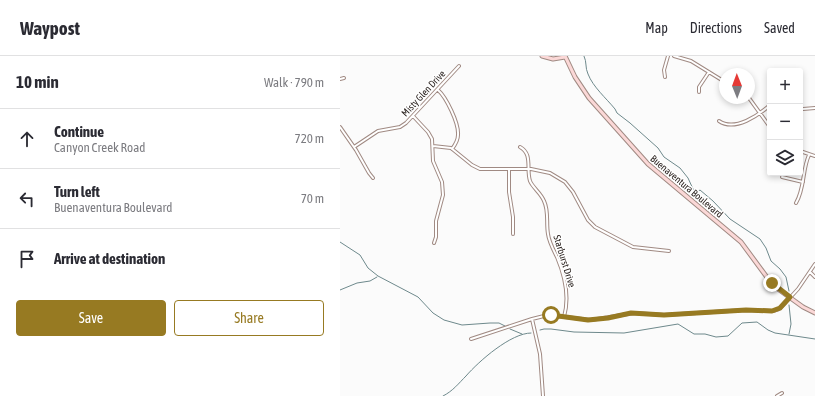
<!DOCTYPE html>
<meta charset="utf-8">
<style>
:root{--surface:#fff;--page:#f7f7f7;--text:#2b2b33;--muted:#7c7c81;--line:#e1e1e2;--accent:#977a22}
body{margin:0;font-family:"Asap Condensed",sans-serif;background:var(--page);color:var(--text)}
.controls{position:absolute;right:12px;top:12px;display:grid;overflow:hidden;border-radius:4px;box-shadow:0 2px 6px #0003}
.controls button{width:36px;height:36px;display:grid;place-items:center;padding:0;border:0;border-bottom:1px solid var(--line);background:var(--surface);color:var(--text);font:20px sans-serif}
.compass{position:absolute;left:379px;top:12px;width:36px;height:36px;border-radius:50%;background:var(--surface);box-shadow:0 2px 6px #0003;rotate:359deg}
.stop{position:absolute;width:12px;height:12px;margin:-9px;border:3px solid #977a22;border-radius:50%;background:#fff}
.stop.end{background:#977a22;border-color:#fff;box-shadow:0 1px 4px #0008}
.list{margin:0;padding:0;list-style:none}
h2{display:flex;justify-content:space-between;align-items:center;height:52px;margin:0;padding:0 16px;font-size:17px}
h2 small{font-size:13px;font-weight:400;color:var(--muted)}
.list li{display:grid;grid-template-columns:26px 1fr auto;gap:12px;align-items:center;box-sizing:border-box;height:60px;padding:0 16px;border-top:1px solid var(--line)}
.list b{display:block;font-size:15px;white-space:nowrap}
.list p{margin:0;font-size:13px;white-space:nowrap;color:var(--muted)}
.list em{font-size:13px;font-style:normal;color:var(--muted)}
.actions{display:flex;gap:8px;padding:12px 16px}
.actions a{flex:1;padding:9px 0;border:1px solid var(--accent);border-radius:4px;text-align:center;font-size:14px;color:var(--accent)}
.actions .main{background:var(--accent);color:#fff}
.icon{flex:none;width:22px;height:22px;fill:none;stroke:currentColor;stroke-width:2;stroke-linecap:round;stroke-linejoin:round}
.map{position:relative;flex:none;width:475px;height:340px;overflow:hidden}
header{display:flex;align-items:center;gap:24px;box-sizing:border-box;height:56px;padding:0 20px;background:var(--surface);border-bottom:1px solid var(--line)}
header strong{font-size:19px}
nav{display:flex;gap:22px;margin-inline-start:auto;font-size:14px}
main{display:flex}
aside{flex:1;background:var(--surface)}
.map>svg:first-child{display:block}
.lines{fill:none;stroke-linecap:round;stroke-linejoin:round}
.stream{stroke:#6e898c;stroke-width:1}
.street-casing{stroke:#a08a83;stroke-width:4}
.secondary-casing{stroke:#a08a83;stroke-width:5}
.street{stroke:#fff;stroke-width:2}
.secondary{stroke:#fbd8d7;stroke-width:3}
.route{stroke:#977a22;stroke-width:5}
.labels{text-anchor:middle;stroke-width:3;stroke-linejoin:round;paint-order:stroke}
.street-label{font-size:10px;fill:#271f1c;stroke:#fff}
</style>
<header>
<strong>Waypost</strong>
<nav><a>Map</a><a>Directions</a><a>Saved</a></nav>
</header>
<main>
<aside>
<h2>10 min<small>Walk · 790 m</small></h2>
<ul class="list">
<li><svg class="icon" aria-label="ahead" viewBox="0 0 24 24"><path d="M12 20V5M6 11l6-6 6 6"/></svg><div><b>Continue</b><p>Canyon Creek Road</p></div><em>720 m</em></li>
<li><svg class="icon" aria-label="left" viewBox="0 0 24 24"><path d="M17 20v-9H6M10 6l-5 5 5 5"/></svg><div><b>Turn left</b><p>Buenaventura Boulevard</p></div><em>70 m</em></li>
<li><svg class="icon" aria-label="arrive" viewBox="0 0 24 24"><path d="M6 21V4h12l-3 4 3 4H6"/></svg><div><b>Arrive at destination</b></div></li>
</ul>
<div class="actions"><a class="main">Save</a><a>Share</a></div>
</aside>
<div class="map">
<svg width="475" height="340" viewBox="0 0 475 340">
<rect width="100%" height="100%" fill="#fbfbfb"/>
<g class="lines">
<path class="stream" d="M244 0C247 6 245 12 248 18 253 31 266 42 275 53L277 57 290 67 318 92 324 101 340 112 348 122 353 133 357 136 360 134 373 145 390 163 420 183 426 192 431 205 440 213 446 221 449 235
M0 186 20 199 28 212 38 220 78 241 93 257 104 264 122 269 150 267H159L165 270
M0 234 17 227 30 225 37 221
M449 249 451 268 449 278
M170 273 182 278
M200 274 204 273H211L234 276 284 277 338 268 354 278H365L376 281 388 280 402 267 417 266 428 274 435 277 475 283
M103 340C113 335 119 327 126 320 139 305 171 277 191 277"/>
<g class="street-casing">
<path id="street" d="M334 0 351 5 385 26
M325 21 324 14 328 0
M0 23 4 22
M98 34C106 41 119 67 118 79 118 84 115 89 112 93
M359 36V31L369 16
M409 42 430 71
M463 53 475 52
M73 60 88 76 92 83 93 105 102 126 103 139 96 165V181L94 187
M379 65C395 76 419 59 430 49
M0 71 16 94 29 117 33 122
M93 90 111 92 132 109 140 113H191L210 117 225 126 233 136 248 164 255 171 293 191 329 195
M14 91 38 75 60 71 66 67 119 10
M180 91C193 98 186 113 190 125 193 132 201 137 204 145 209 155 206 167 208 178 209 186 213 193 217 201 225 220 230 240 224 261
M460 95 475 100
M169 113V136L173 161V178
M442 121 463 126
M456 147C465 132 462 114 469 99
M470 216 475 221
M192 263 200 298 203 340
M131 283 192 263 208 259 251 264 294 257 324 259 406 254 433 255 439 253 446 246 458 233 475 208
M437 340 442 337"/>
</g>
<g class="secondary-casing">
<path id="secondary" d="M202 0 213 3 225 1
M225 0 235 21 249 42 308 108 401 186 429 224 438 233 463 251 475 257"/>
</g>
<use href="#street" class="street"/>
<use href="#secondary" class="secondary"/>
</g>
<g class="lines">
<path class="route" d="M211 259 248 264 268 262 291 257 324 259 406 254 432 255 440 252 450 241 432 227"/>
</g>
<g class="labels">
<g class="street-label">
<text transform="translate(83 37) rotate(-47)" y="4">Misty Glen Drive</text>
<text transform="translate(347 130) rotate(40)" y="4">Buenaventura Boulevard</text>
<text transform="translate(225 205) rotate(73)" y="4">Starburst Drive</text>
</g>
</g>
</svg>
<div class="controls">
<button>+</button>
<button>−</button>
<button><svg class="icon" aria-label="layers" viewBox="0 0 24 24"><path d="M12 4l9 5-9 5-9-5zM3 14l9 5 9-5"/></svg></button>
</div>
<svg class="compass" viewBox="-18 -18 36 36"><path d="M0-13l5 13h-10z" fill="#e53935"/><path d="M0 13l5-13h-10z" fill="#7c7c81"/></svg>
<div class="stop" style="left:211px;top:259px"></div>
<div class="stop end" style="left:432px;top:227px"></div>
</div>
</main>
